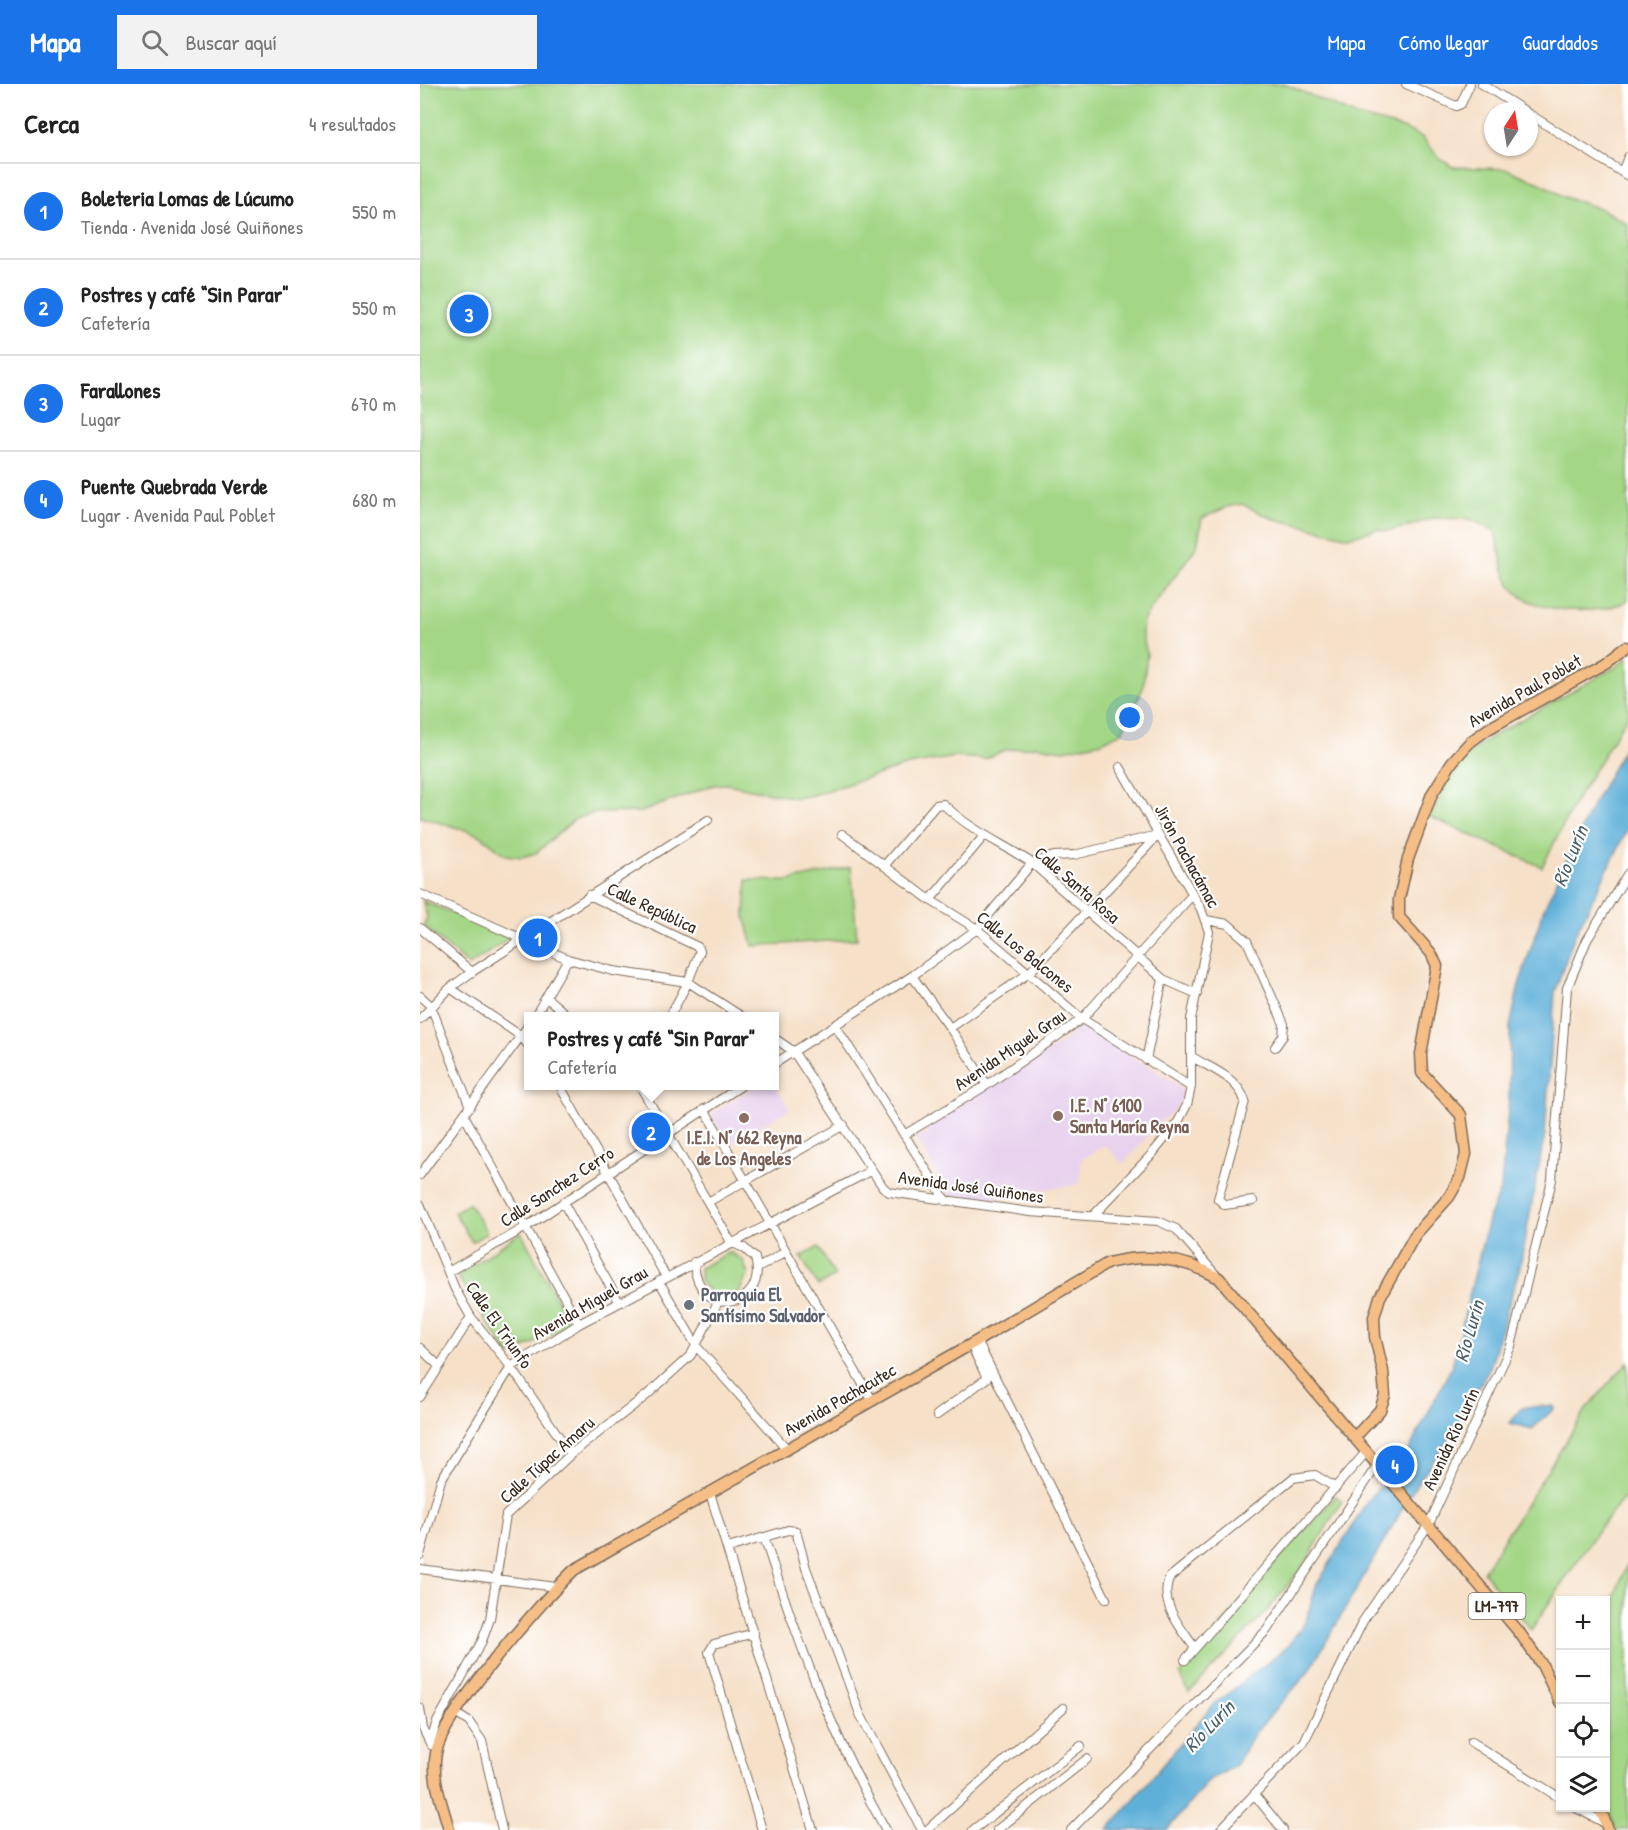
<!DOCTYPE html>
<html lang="es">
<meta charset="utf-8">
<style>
:root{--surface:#fff;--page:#f2f2f2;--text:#222;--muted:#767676;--line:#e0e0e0;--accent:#1a73e8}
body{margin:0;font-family:"Patrick Hand",sans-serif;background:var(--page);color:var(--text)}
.controls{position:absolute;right:18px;bottom:18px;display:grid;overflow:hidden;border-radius:0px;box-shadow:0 2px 4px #0004}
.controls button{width:54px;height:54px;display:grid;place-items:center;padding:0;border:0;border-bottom:2px solid var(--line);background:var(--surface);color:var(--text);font:30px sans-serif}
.compass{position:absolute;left:1064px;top:18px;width:54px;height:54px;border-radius:50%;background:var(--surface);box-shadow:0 2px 4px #0004;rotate:12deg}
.you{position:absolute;left:710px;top:634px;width:21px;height:21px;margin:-15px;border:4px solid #fff;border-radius:50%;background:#1a73e8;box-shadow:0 0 0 9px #1a73e833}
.badge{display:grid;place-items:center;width:39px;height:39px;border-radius:50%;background:var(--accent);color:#fff;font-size:20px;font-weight:700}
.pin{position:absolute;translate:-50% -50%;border:3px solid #fff;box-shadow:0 2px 6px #0006}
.popup{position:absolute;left:104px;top:928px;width:255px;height:78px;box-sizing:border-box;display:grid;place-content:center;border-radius:0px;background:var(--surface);filter:drop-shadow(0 2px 4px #0005);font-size:20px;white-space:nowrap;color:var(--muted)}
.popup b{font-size:22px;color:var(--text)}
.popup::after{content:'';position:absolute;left:50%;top:100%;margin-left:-12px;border:12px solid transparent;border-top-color:var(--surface)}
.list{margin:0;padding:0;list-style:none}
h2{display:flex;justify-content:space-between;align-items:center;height:78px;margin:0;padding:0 24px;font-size:26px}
h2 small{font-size:20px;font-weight:400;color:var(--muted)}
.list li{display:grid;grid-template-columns:39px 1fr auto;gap:18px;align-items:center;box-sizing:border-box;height:96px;padding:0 24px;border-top:2px solid var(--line)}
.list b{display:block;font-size:22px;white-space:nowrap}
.list p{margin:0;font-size:20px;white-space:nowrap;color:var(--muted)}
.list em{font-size:20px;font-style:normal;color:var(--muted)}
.icon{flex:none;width:33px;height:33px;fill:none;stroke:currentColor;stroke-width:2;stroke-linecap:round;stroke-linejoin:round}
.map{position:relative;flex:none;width:1208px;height:1746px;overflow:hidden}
header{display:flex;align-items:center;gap:36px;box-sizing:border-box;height:84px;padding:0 30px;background:var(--accent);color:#fff}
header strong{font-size:28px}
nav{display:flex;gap:33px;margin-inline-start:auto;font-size:21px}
.search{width:420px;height:54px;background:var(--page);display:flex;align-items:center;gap:15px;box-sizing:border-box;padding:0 21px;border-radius:0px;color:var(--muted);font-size:22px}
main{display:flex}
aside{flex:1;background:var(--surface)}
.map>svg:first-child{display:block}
.built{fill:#e8d2ee}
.green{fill:#a3d685;stroke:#6f8052;stroke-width:1.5}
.water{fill:#5eb0d9;stroke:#4c6d7c;stroke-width:1.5}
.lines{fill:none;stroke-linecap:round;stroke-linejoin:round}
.minor-casing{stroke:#7c6a5a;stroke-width:10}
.major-casing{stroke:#7c6a5a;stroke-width:13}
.minor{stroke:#fff;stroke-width:8}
.major{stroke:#f6be87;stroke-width:10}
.education-dot{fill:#8d6e63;stroke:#fff;stroke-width:2}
.worship-dot{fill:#6b7280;stroke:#fff;stroke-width:2}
.labels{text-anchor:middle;stroke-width:4.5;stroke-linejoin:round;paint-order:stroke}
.shield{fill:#fff;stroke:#766a62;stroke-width:1.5}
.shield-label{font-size:16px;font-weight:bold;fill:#3b2a1e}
.street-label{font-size:18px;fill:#3b2a1e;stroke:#fff}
.education-label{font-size:18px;font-weight:bold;fill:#785e54;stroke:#fff;text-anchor:start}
.worship-label{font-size:18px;font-weight:bold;fill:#5b616d;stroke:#fff;text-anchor:start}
.water-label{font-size:20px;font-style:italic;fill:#496069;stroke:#fff}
</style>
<header>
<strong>Mapa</strong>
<div class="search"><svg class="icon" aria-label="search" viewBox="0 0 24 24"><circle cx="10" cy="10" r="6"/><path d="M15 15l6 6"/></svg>Buscar aquí</div>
<nav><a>Mapa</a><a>Cómo llegar</a><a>Guardados</a></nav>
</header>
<main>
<aside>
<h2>Cerca<small>4 resultados</small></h2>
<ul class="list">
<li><span class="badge">1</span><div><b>Boleteria Lomas de Lúcumo</b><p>Tienda · Avenida José Quiñones</p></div><em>550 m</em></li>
<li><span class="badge">2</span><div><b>Postres y café “Sin Parar&quot;</b><p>Cafetería</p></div><em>550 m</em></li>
<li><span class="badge">3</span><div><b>Farallones</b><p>Lugar</p></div><em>670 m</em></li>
<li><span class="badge">4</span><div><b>Puente Quebrada Verde</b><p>Lugar · Avenida Paul Poblet</p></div><em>680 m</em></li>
</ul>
</aside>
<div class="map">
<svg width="1208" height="1746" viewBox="0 0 1208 1746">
<rect width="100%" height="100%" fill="#fff"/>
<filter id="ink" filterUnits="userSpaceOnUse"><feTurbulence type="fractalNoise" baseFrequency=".0167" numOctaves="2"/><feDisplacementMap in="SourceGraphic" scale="12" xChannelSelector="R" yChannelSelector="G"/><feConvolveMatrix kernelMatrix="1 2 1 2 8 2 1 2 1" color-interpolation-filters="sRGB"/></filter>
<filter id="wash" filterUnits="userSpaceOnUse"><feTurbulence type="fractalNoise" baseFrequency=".008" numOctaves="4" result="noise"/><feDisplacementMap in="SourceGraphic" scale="24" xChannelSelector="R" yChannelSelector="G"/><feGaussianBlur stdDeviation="1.35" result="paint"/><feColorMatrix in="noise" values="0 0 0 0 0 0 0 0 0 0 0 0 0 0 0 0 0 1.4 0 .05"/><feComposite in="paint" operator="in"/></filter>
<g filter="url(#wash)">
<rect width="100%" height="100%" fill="#f6e0c8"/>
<path class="built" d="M662 941 757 1000 765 1009 754 1027 741 1037 703 1080 685 1061 661 1075 660 1099 656 1101 586 1110 574 1116 530 1112 495 1052H508L507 1045 572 1000 644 957Z
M354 1000 370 1025 308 1061 291 1030 335 1002Z"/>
<path class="green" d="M0 0H865L937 32 983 44 1002 53 1020 75 1033 83 1087 85 1122 100 1144 113 1181 125 1208 140V516C1182 532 1111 531 1092 503 1080 485 1081 465 1074 446L1049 435 1014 434 982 444 967 447 957 445 929 453 851 434 822 420 807 423 782 434 777 462 723 536 722 551 727 569 723 604 702 648 682 658 644 666 616 662 585 666 565 675 535 673 488 681 393 711 376 714 306 700 293 701 221 728 173 729 155 735 116 769 102 773 86 771 61 752 49 747 0 733Z
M1208 573V631L1156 716 1122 783 1010 733 1026 701 1050 668 1079 648 1196 583Z
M431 783 437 855 333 862 325 832 327 796 368 797Z
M3 817 88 852 89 854 49 882 4 842 7 833Z
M49 1119 67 1149 52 1158 34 1128Z
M101 1148 150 1240 90 1272 37 1192Z
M398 1163 415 1192 398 1202 381 1173Z
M309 1168 323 1176 328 1191 319 1208 309 1211H292L280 1197V1184Z
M1208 1278V1409L1178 1446 1111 1546 1063 1488 1167 1324Z
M916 1412 922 1417 886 1478 848 1526 769 1609 760 1591 822 1516Z
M1208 1478V1746H1196L1186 1716V1533Z"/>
<path class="water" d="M1208 657V744L1154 853 1135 908 1125 1050 1100 1182 1070 1284 1028 1357 999 1396 890 1586 835 1649 814 1683 789 1696 747 1746H688L792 1622 867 1563 886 1537 896 1502 950 1413 979 1385 1032 1282 1069 1132 1081 1104 1089 1015 1090 943 1099 901 1124 824 1173 720Z
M1133 1322 1135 1324 1112 1345 1090 1339 1102 1323Z"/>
</g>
<g filter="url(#ink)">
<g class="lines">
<g class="minor-casing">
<path id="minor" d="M986 0 1036 22 1041 20 1050 0
M1062 0 1105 27
M1109 30 1208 92
M1202 88 1208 73
M422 750 510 816 557 845 662 935 771 1003
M464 782 516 721 523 720C551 747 580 758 612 779L743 895 777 910
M0 810 148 875 193 887 268 898 321 932
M169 811 278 863 280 867 268 898 250 932
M510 816 563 753
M786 836 808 840 827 857 864 940 863 952 855 963
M0 844 52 888
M492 892 530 944 567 1001
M30 904 101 952 108 961
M0 912 11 922 50 1023
M127 914 148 932
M115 932 148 875
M0 935 30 904 52 888 288 736
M415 941 526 1117
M530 944 609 889 737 752
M354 954 373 967 463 1103 469 1108 610 1128 738 1137 756 1145 796 1191
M772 973C792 985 817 993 825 1017L798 1115 805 1121 833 1117
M726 976 743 895
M354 980 492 892 557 845 612 779 634 772 654 771 738 751
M140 1002 246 1193
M220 1002 311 1158 324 1164 335 1174C349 1226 277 1237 274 1178
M284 1025 452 1316
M44 1031 159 1240
M484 1051 567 1001 662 935 772 811
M0 1091 108 942
M143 1118 199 1218
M288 1118 424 1041
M0 1120 35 1205 51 1233 91 1283 151 1370
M673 1132 733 1069 758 1038 767 1021 771 1003V935L789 848 781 825 700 683
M338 1184 365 1168
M28 1188 106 1143 321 1002
M239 1197 277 1263 367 1365
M557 1257 686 1515
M0 1264 18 1281
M0 1313 51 1233
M517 1331 567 1294 551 1261
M290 1409 393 1746
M344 1453C378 1558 411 1650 466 1746
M308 1464 368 1446 376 1447 386 1484 440 1630 502 1746
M0 1471 21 1396 91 1283 159 1240 452 1086
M0 1485 136 1503
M334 1549 294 1560 289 1568 342 1746
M775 1564C762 1546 737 1517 750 1493L873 1394 895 1391 916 1404
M765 1576 947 1367
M0 1624 3 1645 11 1661
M35 1629 49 1638 62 1657 82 1746
M1051 1658 1140 1714
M10 1659 17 1638 62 1557 70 1535 86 1431 151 1370 227 1311 271 1271 298 1218
M834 1710 863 1746
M1156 1724 1185 1739
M507 1746 643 1624
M553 1746 661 1662
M577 1746 667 1675
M651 1746 847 1546 958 1380
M800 1746 884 1658 943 1537 1009 1440 1091 1262 1132 1096 1147 904 1167 856 1208 789"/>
</g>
<g class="major-casing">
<path id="major" d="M935 1353 960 1326 965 1311 963 1287 955 1253 954 1233 960 1213 995 1151 1029 1113 1040 1094 1046 1070 1041 1031 1002 989 1001 970 1017 882 1011 869 979 833V815L988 775 1012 710 1032 678 1050 658 1068 645 1186 579 1208 562
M1180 1724 1188 1746
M29 1746C23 1721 11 1696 16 1669 23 1629 122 1517 154 1486L557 1257 688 1179C728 1169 763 1174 799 1194L1099 1548 1122 1581 1140 1618"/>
</g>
<use href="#minor" class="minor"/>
<use href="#major" class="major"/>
</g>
</g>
<g class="education-dot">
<circle cx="638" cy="1032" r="6"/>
<circle cx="324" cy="1034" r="6"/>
</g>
<circle class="worship-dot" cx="269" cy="1221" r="6"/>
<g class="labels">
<rect class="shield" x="1048.5" y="1509" width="57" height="26" rx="4.5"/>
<g class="shield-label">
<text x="1077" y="1528">LM-797</text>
</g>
<g class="street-label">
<text transform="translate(1105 607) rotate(-30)" y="6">Avenida Paul Poblet</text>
<text transform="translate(767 772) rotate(61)" y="6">Jirón Pachacámac</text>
<text transform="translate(657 801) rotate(41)" y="6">Calle Santa Rosa</text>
<text transform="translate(232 824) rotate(25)" y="6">Calle República</text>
<text transform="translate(605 868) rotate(39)" y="6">Calle Los Balcones</text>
<text transform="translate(590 966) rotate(-34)" y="6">Avenida Miguel Grau</text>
<text transform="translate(137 1103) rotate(-33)" y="6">Calle Sanchez Cerro</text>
<text transform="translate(551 1103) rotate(8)" y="6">Avenida José Quiñones</text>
<text transform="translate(170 1219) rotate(-30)" y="6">Avenida Miguel Grau</text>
<text transform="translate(79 1241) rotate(55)" y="6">Calle El Triunfo</text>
<text transform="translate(420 1316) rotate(-30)" y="6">Avenida Pachacutec</text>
<text transform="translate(1031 1355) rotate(-65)" y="6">Avenida Río Lurín</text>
<text transform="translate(127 1376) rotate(-42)" y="6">Calle Túpac Amaru</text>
</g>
<g class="education-label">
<text x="650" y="1028">I.E. N° 6100<tspan x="650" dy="21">Santa María Reyna</tspan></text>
<text x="324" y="1060" text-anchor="middle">I.E.I. N° 662 Reyna<tspan x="324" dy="21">de Los Angeles</tspan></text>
</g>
<g class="worship-label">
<text x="281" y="1217">Parroquia El<tspan x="281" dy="21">Santísimo Salvador</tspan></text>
</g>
<g class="water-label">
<text transform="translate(1150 772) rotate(-68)" y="7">Río Lurín</text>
<text transform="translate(1049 1247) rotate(-74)" y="7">Río Lurín</text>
<text transform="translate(789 1642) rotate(-46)" y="7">Río Lurín</text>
</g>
</g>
</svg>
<div class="controls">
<button>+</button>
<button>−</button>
<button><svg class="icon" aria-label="locate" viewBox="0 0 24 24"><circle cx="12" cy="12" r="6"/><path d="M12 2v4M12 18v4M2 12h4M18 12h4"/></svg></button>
<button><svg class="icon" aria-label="layers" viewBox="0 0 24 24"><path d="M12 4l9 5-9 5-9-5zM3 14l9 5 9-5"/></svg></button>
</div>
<svg class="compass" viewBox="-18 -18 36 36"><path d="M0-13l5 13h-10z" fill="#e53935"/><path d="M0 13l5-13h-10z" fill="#767676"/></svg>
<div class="you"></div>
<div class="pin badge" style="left:118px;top:854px">1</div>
<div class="pin badge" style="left:231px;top:1048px">2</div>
<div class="popup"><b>Postres y café “Sin Parar&quot;</b>Cafetería</div>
<div class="pin badge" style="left:49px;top:230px">3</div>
<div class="pin badge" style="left:975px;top:1381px">4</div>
</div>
</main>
